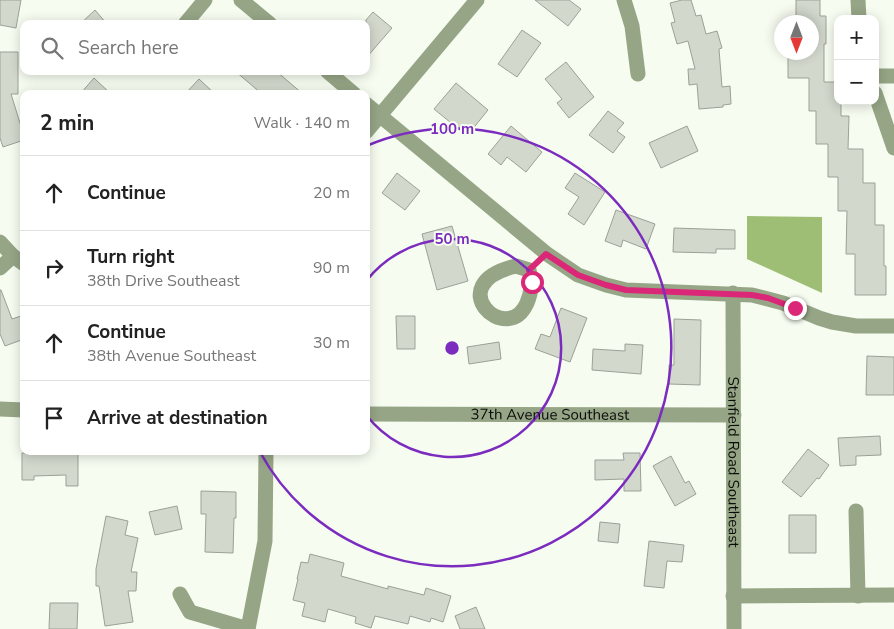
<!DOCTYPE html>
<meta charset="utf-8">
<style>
:root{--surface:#fff;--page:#f2f2f2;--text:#222;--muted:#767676;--line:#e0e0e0}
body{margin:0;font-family:"Nunito Sans",sans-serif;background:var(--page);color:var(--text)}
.controls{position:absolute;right:15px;top:15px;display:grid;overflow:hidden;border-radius:10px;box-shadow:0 2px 12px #0003}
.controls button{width:45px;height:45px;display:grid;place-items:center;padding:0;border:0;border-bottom:1px solid var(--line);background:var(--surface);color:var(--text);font:25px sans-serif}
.compass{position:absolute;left:774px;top:15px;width:45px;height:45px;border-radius:50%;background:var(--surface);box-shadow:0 2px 12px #0003;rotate:180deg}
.stop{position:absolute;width:15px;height:15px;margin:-11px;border:4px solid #db2777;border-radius:50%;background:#fff}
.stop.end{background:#db2777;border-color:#fff;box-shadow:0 1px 5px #0008}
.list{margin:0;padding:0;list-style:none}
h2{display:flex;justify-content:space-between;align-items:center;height:65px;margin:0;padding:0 20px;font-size:21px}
h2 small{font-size:16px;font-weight:400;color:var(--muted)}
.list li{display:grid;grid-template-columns:32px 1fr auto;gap:15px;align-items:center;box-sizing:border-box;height:75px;padding:0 20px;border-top:1px solid var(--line)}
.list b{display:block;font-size:19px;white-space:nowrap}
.list p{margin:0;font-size:16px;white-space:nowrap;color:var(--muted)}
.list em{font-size:16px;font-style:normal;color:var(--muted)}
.icon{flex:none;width:28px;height:28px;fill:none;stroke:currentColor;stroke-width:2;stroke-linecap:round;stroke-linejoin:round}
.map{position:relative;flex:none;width:894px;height:629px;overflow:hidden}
.search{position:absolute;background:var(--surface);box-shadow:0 2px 12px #0003;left:20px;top:20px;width:350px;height:55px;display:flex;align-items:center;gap:12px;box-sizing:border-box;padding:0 18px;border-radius:10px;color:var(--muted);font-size:19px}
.panel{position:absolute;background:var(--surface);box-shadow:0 2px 12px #0003;left:20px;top:90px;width:350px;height:365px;border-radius:10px}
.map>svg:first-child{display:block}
.water{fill:#9ebe75}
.building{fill:#d2d8cc;stroke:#9ca197}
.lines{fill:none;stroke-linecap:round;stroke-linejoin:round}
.minor{stroke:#96a586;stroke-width:15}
.route{stroke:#db2777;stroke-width:6}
.ring{fill:none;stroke:#7b2cbf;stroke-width:2.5}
.labels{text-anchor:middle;stroke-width:4;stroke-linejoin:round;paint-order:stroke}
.street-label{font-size:15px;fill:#0a0c09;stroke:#f6fcf0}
.centre{fill:#7b2cbf;stroke:#f6fcf0;stroke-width:2.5}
.ring-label{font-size:15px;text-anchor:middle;font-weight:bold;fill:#7b2cbf;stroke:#f6fcf0;stroke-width:4;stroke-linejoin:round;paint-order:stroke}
</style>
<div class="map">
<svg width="894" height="629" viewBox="0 0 894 629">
<rect width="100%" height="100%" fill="#f6fcf0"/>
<path class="water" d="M747 216 822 217V293L747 259Z"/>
<path class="building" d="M0 0H21L16 28 0 25Z
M535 0H569L581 9 568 26Z
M682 0H691L696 16 701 15 706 34 717 31 722 48 719 49 722 87 730 86 731 104 723 105V107L699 109 697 84 689 85 688 69H695L688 41 677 44 671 23 675 22 670 3Z
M796 0H820V16H826V44H824V82H838V101H841V116H849L848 149H863V183H875V225H884V266H886V295H855V254H846L847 211H838V177H828V144H816V111H809V78H788V52H812V22H796Z
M95 10 107 24H80Z
M373 12 392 28 366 58V20Z
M522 30 541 43 517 77 498 64Z
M0 52H18V94H11L24 136V140L3 147 0 138Z
M566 62 594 97 569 118 557 103 562 99 545 79Z
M235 71H276L303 94H262Z
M94 78 111 94H80Z
M199 79 215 94H185Z
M456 83 488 110 467 136 434 109Z
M608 111 624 123 617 131 625 137 613 153 589 135Z
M511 126 542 152 526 172 507 157 501 165 488 154Z
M687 126 698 151 661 168 649 143Z
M397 173 420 191 405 210 382 193Z
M575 173 605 192 584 225 568 214 579 197 565 188Z
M616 210 655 224 646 249 623 240 621 247 605 241Z
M452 226 468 281 437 290 422 234Z
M674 228 735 230V249H716V253L673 252Z
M0 290H1L12 319 24 315V339L5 346 0 334Z
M561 308 587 318 570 362 535 349 541 334 550 337Z
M396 316H415V349H397Z
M674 319 701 320 700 385 669 384V365H674Z
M499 342 501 359 469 364 467 347Z
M625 344 643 345 641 374 592 370 593 349 625 351Z
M867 356 894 357V395H866Z
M880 436 881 455 856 456V465L840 466 838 438Z
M808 449 829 465 819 479 817 478 801 497 782 482Z
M78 452V486H66V475L34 476V480H22V453Z
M623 453H640L641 491H624V479L595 480V460H624Z
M671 456 685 483 689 481 696 494 675 506 653 466Z
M201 491 236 492V518H234L233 553 205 552 206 514H201Z
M177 506 182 529 155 535 149 512Z
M789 515H816V553H789Z
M106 516 128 521 125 535 138 538 131 572H137L136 591H128L133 622 105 626 99 586H96V569Z
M600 522 620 524 618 543 598 541Z
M649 541 684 545 682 562 667 561 664 588 644 586Z
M310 554 344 563 341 576 388 589V586L424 595 426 588 451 596 443 622 431 618 430 622 410 616 408 624 375 616 371 628 355 623 356 617 328 609 325 622 302 616 305 603 293 600 298 579H297L301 562 308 563Z
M50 603H78L77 629H49Z
M476 607 485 629H460L455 616Z"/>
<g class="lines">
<g class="minor">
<path d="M241 0 270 24"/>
<path d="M624 0 632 26 638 74"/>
<path d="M858 0 859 19"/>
<path d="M185 24 205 0"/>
<path d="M327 71 354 94"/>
<path d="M875 76H894"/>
<path d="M875 93 894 148"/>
<path d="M366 104 547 254 578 275 606 285 626 290 752 295 783 303 819 318 832 322 856 326H894"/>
<path d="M366 132 477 0"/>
<path d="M0 242 13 256 24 264"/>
<path d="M516 266 529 270C532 283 532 291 527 303 507 348 439 284 516 266Z"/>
<path d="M0 268 13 256"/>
<path id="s1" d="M733 293 734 629"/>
<path d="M0 409 24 410"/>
<path id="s2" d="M366 414 734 415"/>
<path d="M856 511 858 596"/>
<path d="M180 594 190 612 248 629"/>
<path d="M733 596 894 595"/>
<path d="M248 629 265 541 266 451"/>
</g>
</g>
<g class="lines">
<path class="route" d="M532 282 529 270 546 254 578 275 606 285 626 290 752 295 768 298 795 308"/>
</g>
<g class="ring">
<path d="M367 280A109 109 0 1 1 367 416"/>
<path d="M366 146A219 219 0 1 1 260 452"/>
</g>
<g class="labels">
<g class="street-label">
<text dy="5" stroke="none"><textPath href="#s2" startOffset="184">37th Avenue Southeast</textPath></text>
<text dy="5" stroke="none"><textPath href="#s1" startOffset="169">Stanfield Road Southeast</textPath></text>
</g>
</g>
<circle cx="452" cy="348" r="8" class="centre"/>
<g class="ring-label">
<text x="452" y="134">100 m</text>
<text x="452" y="244">50 m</text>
</g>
</svg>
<div class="controls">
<button>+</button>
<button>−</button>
</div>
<svg class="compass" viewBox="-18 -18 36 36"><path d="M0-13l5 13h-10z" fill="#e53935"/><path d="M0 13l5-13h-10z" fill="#767676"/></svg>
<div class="stop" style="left:532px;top:282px"></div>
<div class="stop end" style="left:795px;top:308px"></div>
<div class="search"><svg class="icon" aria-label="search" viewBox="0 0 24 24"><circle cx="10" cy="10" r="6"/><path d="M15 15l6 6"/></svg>Search here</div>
<section class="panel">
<h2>2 min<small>Walk · 140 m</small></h2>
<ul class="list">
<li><svg class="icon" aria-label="ahead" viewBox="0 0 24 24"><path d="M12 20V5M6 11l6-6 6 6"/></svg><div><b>Continue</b></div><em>20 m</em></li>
<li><svg class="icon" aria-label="right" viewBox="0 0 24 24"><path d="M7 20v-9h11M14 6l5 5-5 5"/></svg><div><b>Turn right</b><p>38th Drive Southeast</p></div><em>90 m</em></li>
<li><svg class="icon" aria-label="ahead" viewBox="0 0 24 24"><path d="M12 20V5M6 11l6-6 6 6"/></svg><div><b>Continue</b><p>38th Avenue Southeast</p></div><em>30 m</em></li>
<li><svg class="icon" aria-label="arrive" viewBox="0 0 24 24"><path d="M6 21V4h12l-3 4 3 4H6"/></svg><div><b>Arrive at destination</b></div></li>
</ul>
</section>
</div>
